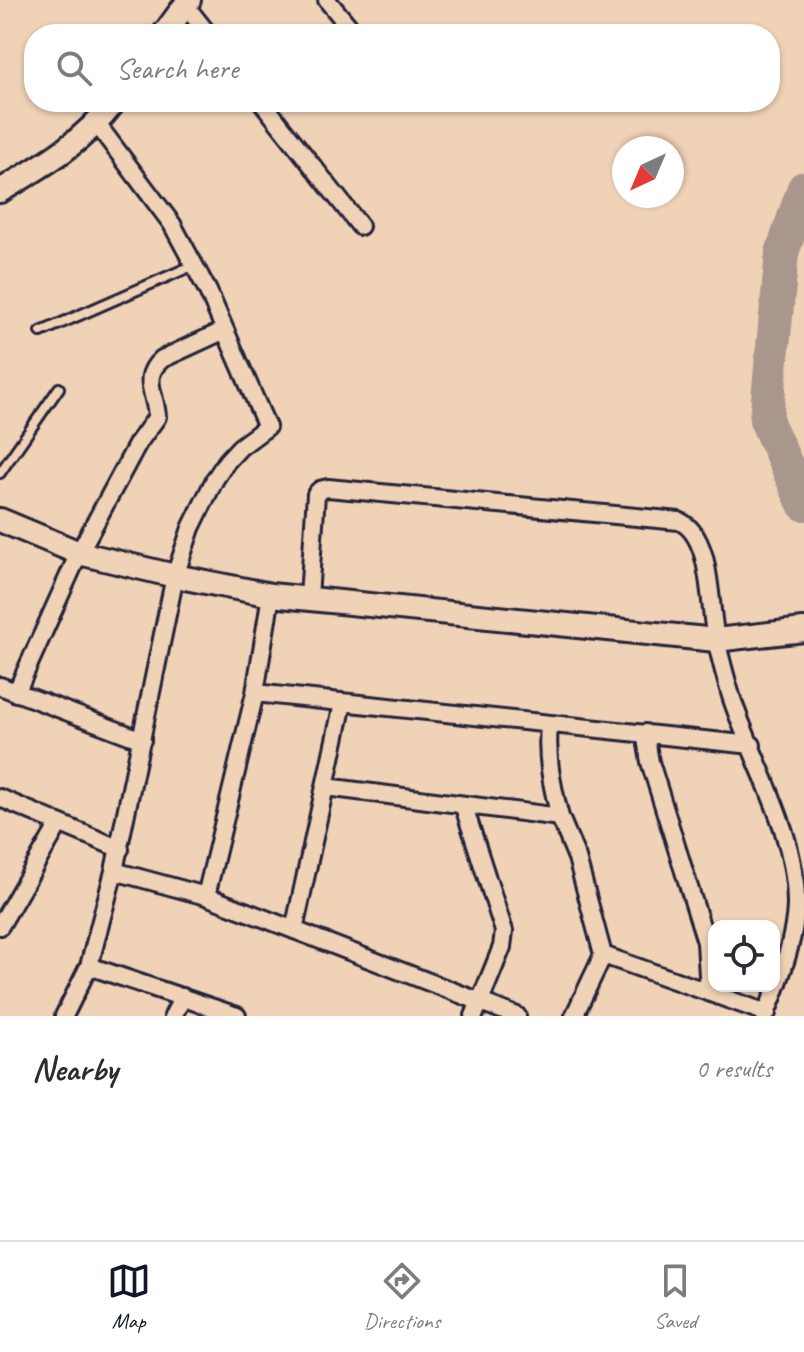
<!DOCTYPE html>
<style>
:root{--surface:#fff;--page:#f2f2f3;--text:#2b2b33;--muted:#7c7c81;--line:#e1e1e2;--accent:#111827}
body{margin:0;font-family:Caveat,sans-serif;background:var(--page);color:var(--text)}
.controls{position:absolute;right:24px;bottom:24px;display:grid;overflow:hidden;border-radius:16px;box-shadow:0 2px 6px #0004}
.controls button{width:72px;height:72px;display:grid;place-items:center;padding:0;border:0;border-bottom:2px solid var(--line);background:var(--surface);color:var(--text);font:40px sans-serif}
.compass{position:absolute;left:612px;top:136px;width:72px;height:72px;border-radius:50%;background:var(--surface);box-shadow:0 2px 6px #0004;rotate:224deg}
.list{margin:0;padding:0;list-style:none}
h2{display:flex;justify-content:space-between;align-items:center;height:104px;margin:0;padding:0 32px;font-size:34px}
h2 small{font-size:26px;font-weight:400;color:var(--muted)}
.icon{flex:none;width:44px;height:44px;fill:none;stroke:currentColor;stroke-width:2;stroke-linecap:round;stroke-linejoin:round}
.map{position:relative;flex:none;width:804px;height:1016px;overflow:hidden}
.search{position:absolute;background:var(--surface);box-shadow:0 2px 6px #0004;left:24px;right:24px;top:24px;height:88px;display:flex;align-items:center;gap:20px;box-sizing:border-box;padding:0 28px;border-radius:32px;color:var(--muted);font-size:30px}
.sheet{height:224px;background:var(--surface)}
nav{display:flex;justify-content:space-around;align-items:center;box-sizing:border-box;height:112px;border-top:2px solid var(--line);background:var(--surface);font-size:22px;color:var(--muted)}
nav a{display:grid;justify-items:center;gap:4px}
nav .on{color:var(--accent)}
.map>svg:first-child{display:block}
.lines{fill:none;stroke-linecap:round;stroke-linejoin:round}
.river{stroke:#a9968c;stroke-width:34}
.lane-casing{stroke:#22223b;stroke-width:14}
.street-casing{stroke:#22223b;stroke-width:22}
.secondary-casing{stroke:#22223b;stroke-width:28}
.lane{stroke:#f0d2b6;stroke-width:8}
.street{stroke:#f0d2b6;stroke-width:16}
.secondary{stroke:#f0d2b6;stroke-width:22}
</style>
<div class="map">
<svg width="804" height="1016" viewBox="0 0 804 1016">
<rect width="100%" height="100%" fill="#f0d2b6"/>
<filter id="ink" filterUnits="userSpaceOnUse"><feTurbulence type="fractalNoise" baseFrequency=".0125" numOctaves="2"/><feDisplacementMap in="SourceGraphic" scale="16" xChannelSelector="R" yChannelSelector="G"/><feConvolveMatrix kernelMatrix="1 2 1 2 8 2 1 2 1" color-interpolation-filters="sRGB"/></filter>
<g filter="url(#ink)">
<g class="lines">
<path class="river" d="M804 188 782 253 766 420 804 504"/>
<g class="lane-casing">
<path id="lane" d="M41 332 194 265
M0 473 59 388"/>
</g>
<g class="street-casing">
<path id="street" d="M327 0 355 34
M185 5 208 34
M262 102 360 226
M309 597 316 494 320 490 328 488 679 521C714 536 708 610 717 643 721 661 726 679 731 696 753 763 797 833 796 905 795 941 779 983 765 1016
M0 686 142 740
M16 693 79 553 138 443 157 417C156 393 140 378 162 359L225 330
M255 693 752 745
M645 733 650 762 706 942 709 992
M326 787 560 817C552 786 546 758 549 725
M0 798 120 849
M464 807 504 931 502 947 474 1016
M560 817 577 858 603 955 767 1013
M114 871 206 896 517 1016
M206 896 255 693 271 595
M0 926 59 824
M294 930 343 703
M89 966 237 1016
M64 1016 89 966 114 871 175 576 191 528 215 479 227 461 240 447 267 427 208 291 172 224 97 124
M173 1016 183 997
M574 1016 603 955"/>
</g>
<g class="secondary-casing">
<path id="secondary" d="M164 34 189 0
M0 191C42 166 84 142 114 102
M0 520 79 553 175 576 271 595 716 640 804 630"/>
</g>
<use href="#lane" class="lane"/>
<use href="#street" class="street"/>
<use href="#secondary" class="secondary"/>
</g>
</g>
</svg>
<div class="controls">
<button><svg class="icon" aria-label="locate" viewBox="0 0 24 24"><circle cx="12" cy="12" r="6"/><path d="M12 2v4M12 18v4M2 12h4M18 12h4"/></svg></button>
</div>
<svg class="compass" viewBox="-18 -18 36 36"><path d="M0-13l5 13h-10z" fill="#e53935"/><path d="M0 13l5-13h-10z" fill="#7c7c81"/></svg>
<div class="search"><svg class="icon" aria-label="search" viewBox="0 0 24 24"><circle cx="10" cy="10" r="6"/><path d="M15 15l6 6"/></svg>Search here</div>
</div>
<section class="sheet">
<h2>Nearby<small>0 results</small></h2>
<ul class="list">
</ul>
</section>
<nav>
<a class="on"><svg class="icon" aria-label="map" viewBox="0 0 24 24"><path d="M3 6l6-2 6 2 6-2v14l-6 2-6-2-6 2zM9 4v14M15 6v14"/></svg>Map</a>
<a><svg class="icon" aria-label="directions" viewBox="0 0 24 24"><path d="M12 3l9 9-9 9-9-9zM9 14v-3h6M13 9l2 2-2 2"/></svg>Directions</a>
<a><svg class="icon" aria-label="saved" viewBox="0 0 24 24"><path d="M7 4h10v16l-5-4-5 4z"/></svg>Saved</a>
</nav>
